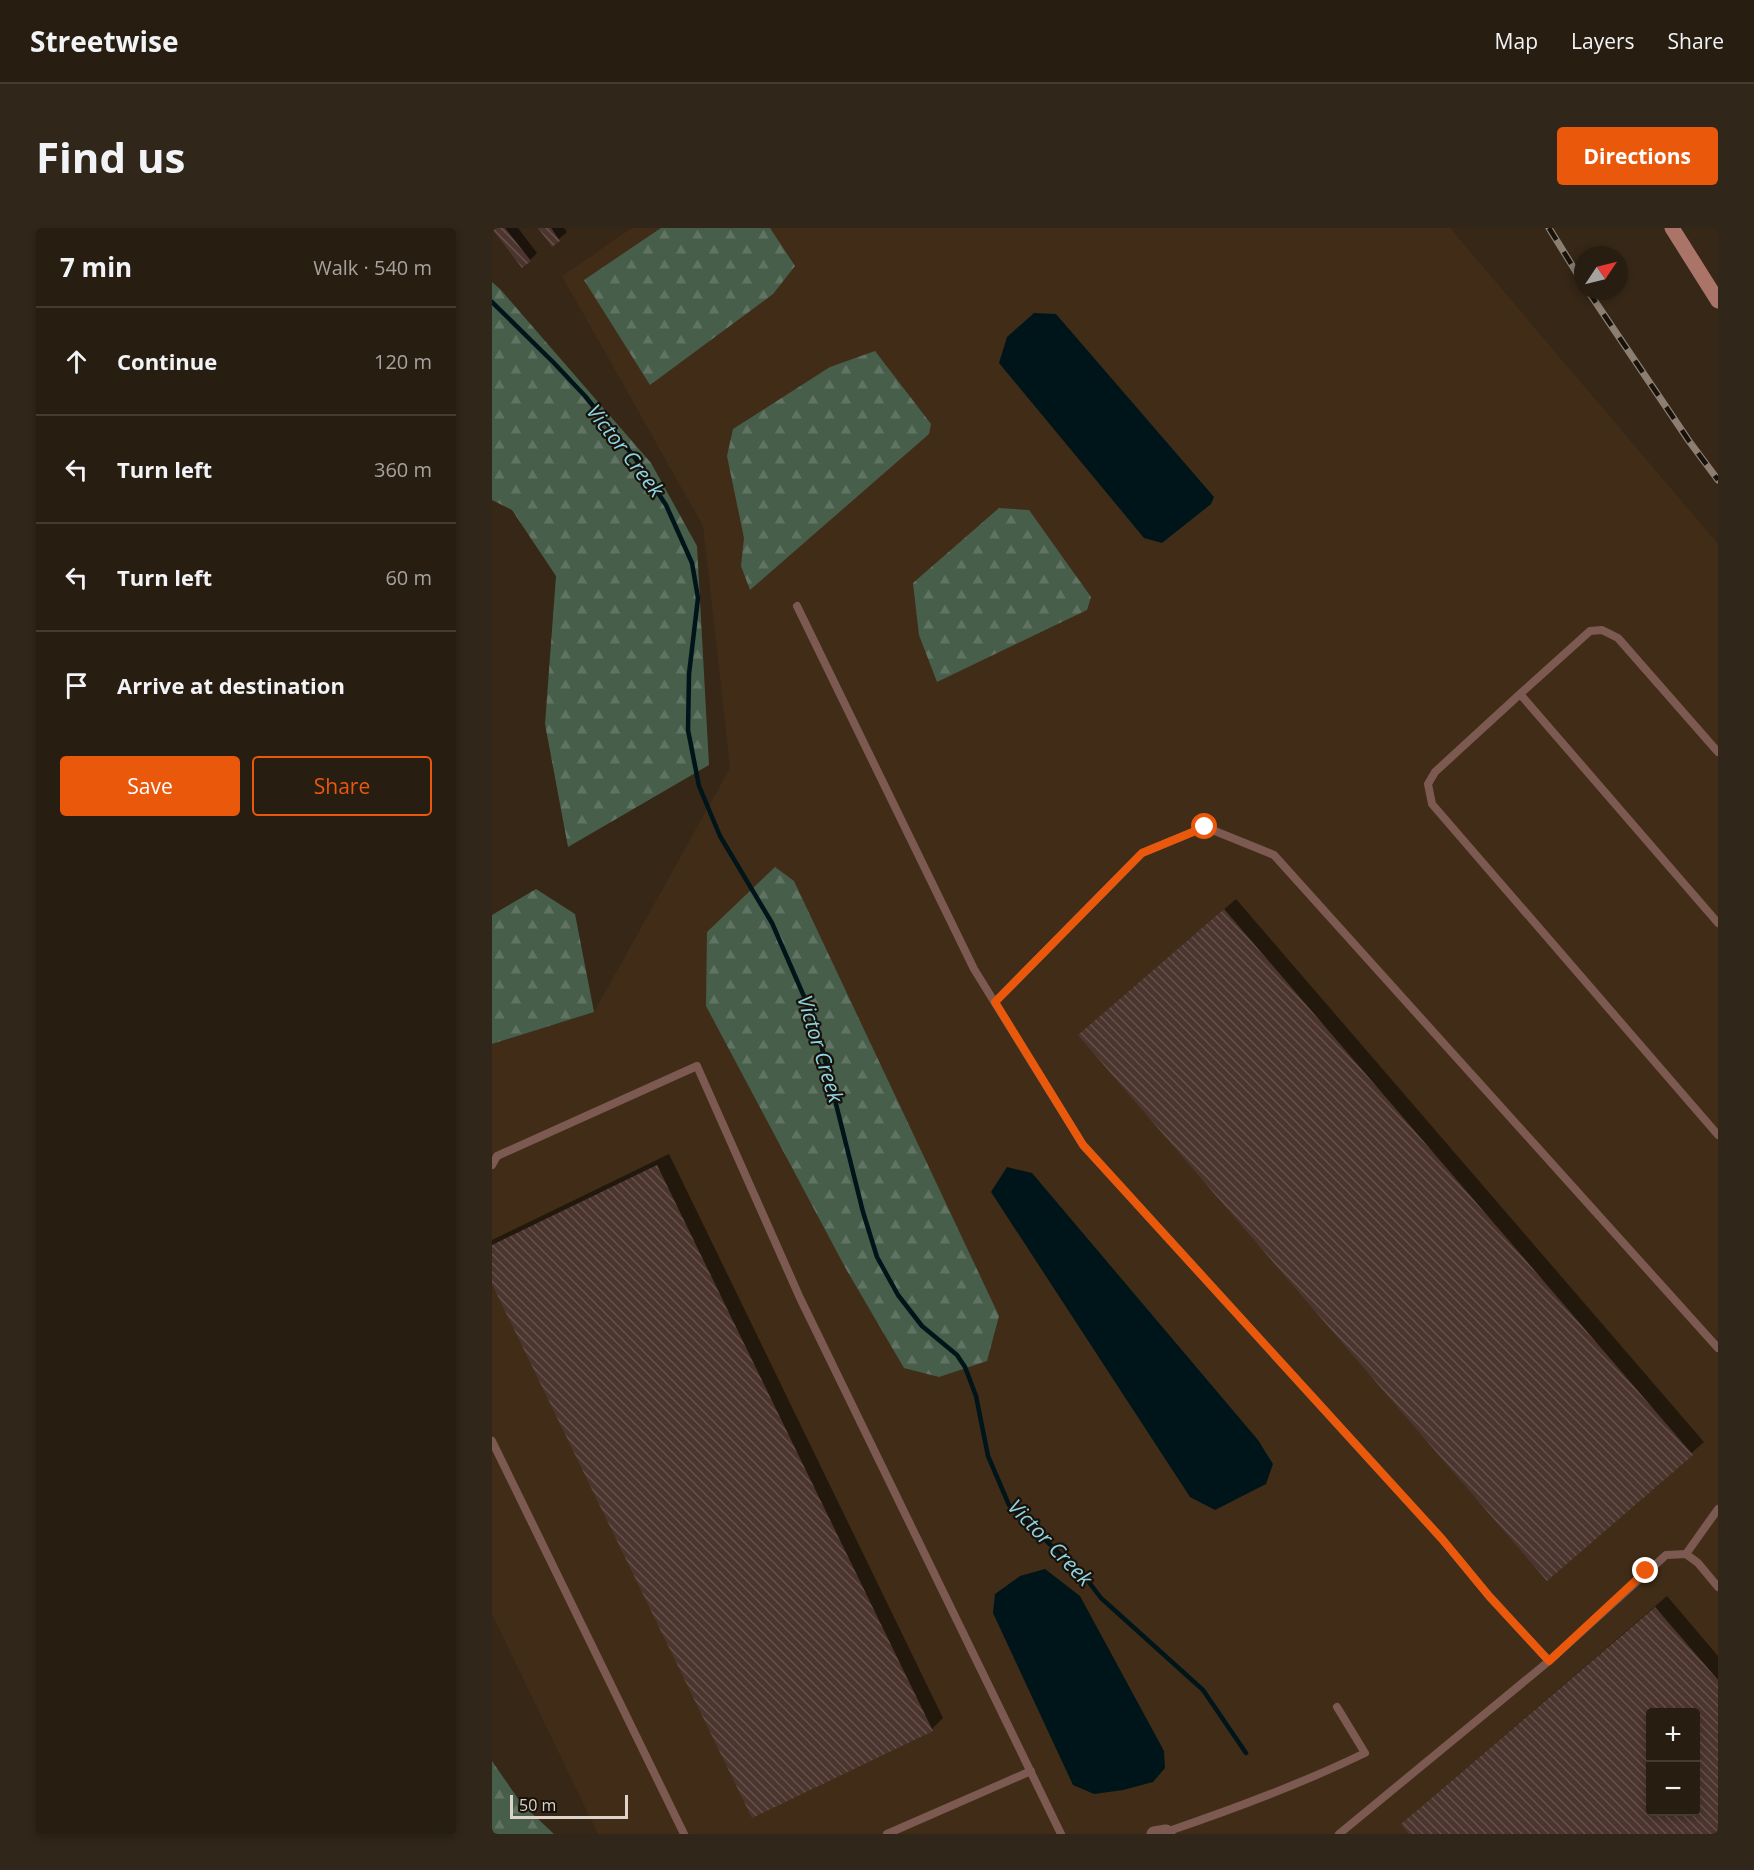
<!DOCTYPE html>
<meta charset="utf-8">
<style>
:root{--surface:#281d11;--page:#30261a;--text:#f1f3f6;--muted:#a5a29f;--line:#443b31;--accent:#ea580c}
body{margin:0;font-family:"Open Sans",sans-serif;background:var(--page);color:var(--text)}
.controls{position:absolute;right:18px;bottom:18px;display:grid;overflow:hidden;border-radius:6px;box-shadow:0 3px 9px #0003}
.controls button{width:54px;height:54px;display:grid;place-items:center;padding:0;border:0;border-bottom:2px solid var(--line);background:var(--surface);color:var(--text);font:30px sans-serif}
.compass{position:absolute;left:1082px;top:18px;width:54px;height:54px;border-radius:50%;background:var(--surface);box-shadow:0 3px 9px #0003;rotate:55deg}
.scale{position:absolute;left:18px;bottom:15px;width:118px;box-sizing:border-box;padding-left:6px;border:3px solid #ddd3c9;border-top:0;font-size:16px;line-height:21px;white-space:nowrap;color:#ddd3c9;-webkit-text-stroke:4px #18120a;paint-order:stroke}
.stop{position:absolute;width:18px;height:18px;margin:-14px;border:4px solid #ea580c;border-radius:50%;background:#fff}
.stop.end{background:#ea580c;border-color:#fff;box-shadow:0 2px 6px #0008}
.list{margin:0;padding:0;list-style:none}
h2{display:flex;justify-content:space-between;align-items:center;height:78px;margin:0;padding:0 24px;font-size:26px}
h2 small{font-size:20px;font-weight:400;color:var(--muted)}
.list li{display:grid;grid-template-columns:39px 1fr auto;gap:18px;align-items:center;box-sizing:border-box;height:108px;padding:0 24px;border-top:2px solid var(--line)}
.list b{display:block;font-size:22px;white-space:nowrap}
.list em{font-size:20px;font-style:normal;color:var(--muted)}
.actions{display:flex;gap:12px;padding:18px 24px}
.actions a{flex:1;padding:14px 0;border:2px solid var(--accent);border-radius:6px;text-align:center;font-size:21px;color:var(--accent)}
.actions .main{background:var(--accent);color:#fff}
.icon{flex:none;width:33px;height:33px;fill:none;stroke:currentColor;stroke-width:2;stroke-linecap:round;stroke-linejoin:round}
.map{position:relative;flex:none;width:1226px;height:1606px;overflow:hidden;border-radius:6px}
header{display:flex;align-items:center;gap:36px;box-sizing:border-box;height:84px;padding:0 30px;background:var(--surface);border-bottom:2px solid var(--line)}
header strong{font-size:28px}
nav{display:flex;gap:33px;margin-inline-start:auto;font-size:21px}
.intro{display:flex;align-items:center;justify-content:space-between;box-sizing:border-box;height:144px;padding:0 36px}
h1{margin:0;font-size:42px}
.button{padding:15px 27px;border-radius:6px;background:var(--accent);color:#fff;font-size:21px;font-weight:700}
main{display:flex;gap:36px;padding:0 36px}
aside{flex:1;background:var(--surface);border-radius:6px;box-shadow:0 3px 9px #0003}
.map>svg:first-child{display:block}
.built{fill:#412d17;fill-rule:evenodd}
.forest{fill:url(#forest-firs)}
.water{fill:#00151a}
.shadow{fill:#0007;fill-rule:evenodd}
.lines{fill:none;stroke-linecap:round;stroke-linejoin:round}
.stream{stroke:#00151a;stroke-width:4.5}
.building{fill:url(#building-back-hatch);fill-rule:evenodd}
.service{stroke:#7c5a52;stroke-width:8}
.minor{stroke:#7c5a52;stroke-width:15}
.secondary{stroke:#aa7468;stroke-width:15}
.rail-casing{stroke:#8c7f72;stroke-width:7}
.rail{stroke:#18120a;stroke-width:4.5;stroke-dasharray:14;stroke-linecap:butt}
.route{stroke:#ea580c;stroke-width:8}
.labels{text-anchor:middle;stroke-width:4.5;stroke-linejoin:round;paint-order:stroke}
.water-label{font-size:21px;font-style:italic;fill:#8dd4e3;stroke:#18120a}
</style>
<header>
<strong>Streetwise</strong>
<nav><a>Map</a><a>Layers</a><a>Share</a></nav>
</header>
<div class="intro"><h1>Find us</h1><a class="button">Directions</a></div>
<main>
<aside>
<h2>7 min<small>Walk · 540 m</small></h2>
<ul class="list">
<li><svg class="icon" aria-label="ahead" viewBox="0 0 24 24"><path d="M12 20V5M6 11l6-6 6 6"/></svg><div><b>Continue</b></div><em>120 m</em></li>
<li><svg class="icon" aria-label="left" viewBox="0 0 24 24"><path d="M17 20v-9H6M10 6l-5 5 5 5"/></svg><div><b>Turn left</b></div><em>360 m</em></li>
<li><svg class="icon" aria-label="left" viewBox="0 0 24 24"><path d="M17 20v-9H6M10 6l-5 5 5 5"/></svg><div><b>Turn left</b></div><em>60 m</em></li>
<li><svg class="icon" aria-label="arrive" viewBox="0 0 24 24"><path d="M6 21V4h12l-3 4 3 4H6"/></svg><div><b>Arrive at destination</b></div></li>
</ul>
<div class="actions"><a class="main">Save</a><a>Share</a></div>
</aside>
<div class="map">
<svg width="1226" height="1606" viewBox="0 0 1226 1606">
<defs>
<pattern id="forest-firs" width="22" height="20" patternUnits="userSpaceOnUse" patternTransform="scale(1.5)"><rect width="22" height="20" fill="#475e4a"/><path d="M5 1l3.5 6h-7zM16 11l3.5 6h-7z" fill="#617463"/></pattern>
<pattern id="building-back-hatch" width="6" height="6" patternUnits="userSpaceOnUse" patternTransform="scale(1.5)"><rect width="6" height="6" fill="#4c352e"/><path d="M-1 5l2 2M0 0l6 6M5-1l2 2" fill="none" stroke="#65514b"/></pattern>
</defs>
<rect width="100%" height="100%" fill="#362717"/>
<path class="built" d="M140 0H958L1226 316V1606H106L0 1386V816L102 784 238 540 211 298 70 48ZM1158 1484H1204V1584H1158Z"/>
<path class="forest" d="M169 0H278L303 38 281 66 158 157 92 52Z
M0 54 8 61 159 235 205 318 217 537 76 619 53 496 64 348 20 282 0 272Z
M383 123 439 196 437 206 258 362 249 338 252 310 235 228 241 201 338 139Z
M507 280 537 282 599 369 595 382 445 454 427 407 421 355Z
M283 639 302 653 507 1088 495 1133 447 1149 412 1140 354 1041 214 778 215 704Z
M44 661 83 686 102 784 0 816V687Z
M0 1533 29 1575 62 1606H0Z"/>
<path class="water" d="M542 85 564 86 722 269 719 276 670 315 652 310 507 135 515 109Z
M515 939 540 945 766 1212 781 1236 774 1256 723 1282 698 1269 499 964Z
M553 1341 588 1368 672 1523 673 1540 661 1554 631 1562 602 1566 581 1557 501 1385 503 1366 528 1348Z"/>
<path class="shadow" d="M5 0H26L45 25 38 32Z
M48 0H72L75 4 60 17Z
M744 671 1212 1214 1056 1351 599 796Z
M177 926 451 1490 440 1501 0 1053V1012Z
M1175 1368 1226 1428V1606H919L922 1585ZM1158 1484H1204V1584H1158Z"/>
<g class="lines">
<path class="stream" d="M0 74 62 135 93 168 143 230 174 277 200 335 206 370 197 446 196 502 207 558 228 608 280 695 324 796 371 984 385 1029 406 1067 430 1098 465 1127 473 1139 484 1168 496 1228 517 1277 596 1353 609 1370 711 1462 754 1525"/>
</g>
<path class="building" d="M3 0H13L39 33 30 40 1 2Z
M46 0H59L68 13 60 19Z
M732 681 1201 1227 1055 1353 586 807Z
M165 937 441 1503 260 1590 0 1056V1017Z
M1163 1379 1226 1452V1606H917L909 1596ZM1158 1484H1204V1584H1158Z"/>
<g class="lines">
<path class="service" d="M305 378 482 741 591 917 950 1311 997 1368 1057 1433
M1028 466 1098 403 1110 402 1126 410 1226 524
M1226 695 1028 466 943 544 936 556 940 576 1226 907
M503 774 650 625 713 599 782 627 1226 1120
M0 937 5 928 205 838 308 1070 569 1606
M0 1213 192 1606
M1194 1326 1226 1281
M674 1604C742 1581 809 1556 873 1525L845 1479
M395 1606 539 1543
M847 1606 1057 1433 1174 1327 1194 1326 1206 1335 1226 1359"/>
<path class="minor" d="M662 1606 674 1604 676 1606"/>
<path class="secondary" d="M1180 0 1226 73"/>
<g class="rail-casing">
<path id="rail" d="M1057 0 1091 55
M1096 63 1197 213 1226 252"/>
</g>
<use href="#rail" class="rail"/>
</g>
<g class="lines">
<path class="route" d="M713 599 650 625 503 774 591 917 950 1311 997 1368 1057 1433 1154 1343"/>
</g>
<g class="labels">
<g class="water-label">
<text transform="translate(133 223) rotate(52)" y="7">Victor Creek</text>
<text transform="translate(328 821) rotate(73)" y="7">Victor Creek</text>
<text transform="translate(558 1315) rotate(46)" y="7">Victor Creek</text>
</g>
</g>
</svg>
<div class="controls">
<button>+</button>
<button>−</button>
</div>
<svg class="compass" viewBox="-18 -18 36 36"><path d="M0-13l5 13h-10z" fill="#e53935"/><path d="M0 13l5-13h-10z" fill="#a5a29f"/></svg>
<div class="scale">50 m</div>
<div class="stop" style="left:713px;top:599px"></div>
<div class="stop end" style="left:1154px;top:1343px"></div>
</div>
</main>
